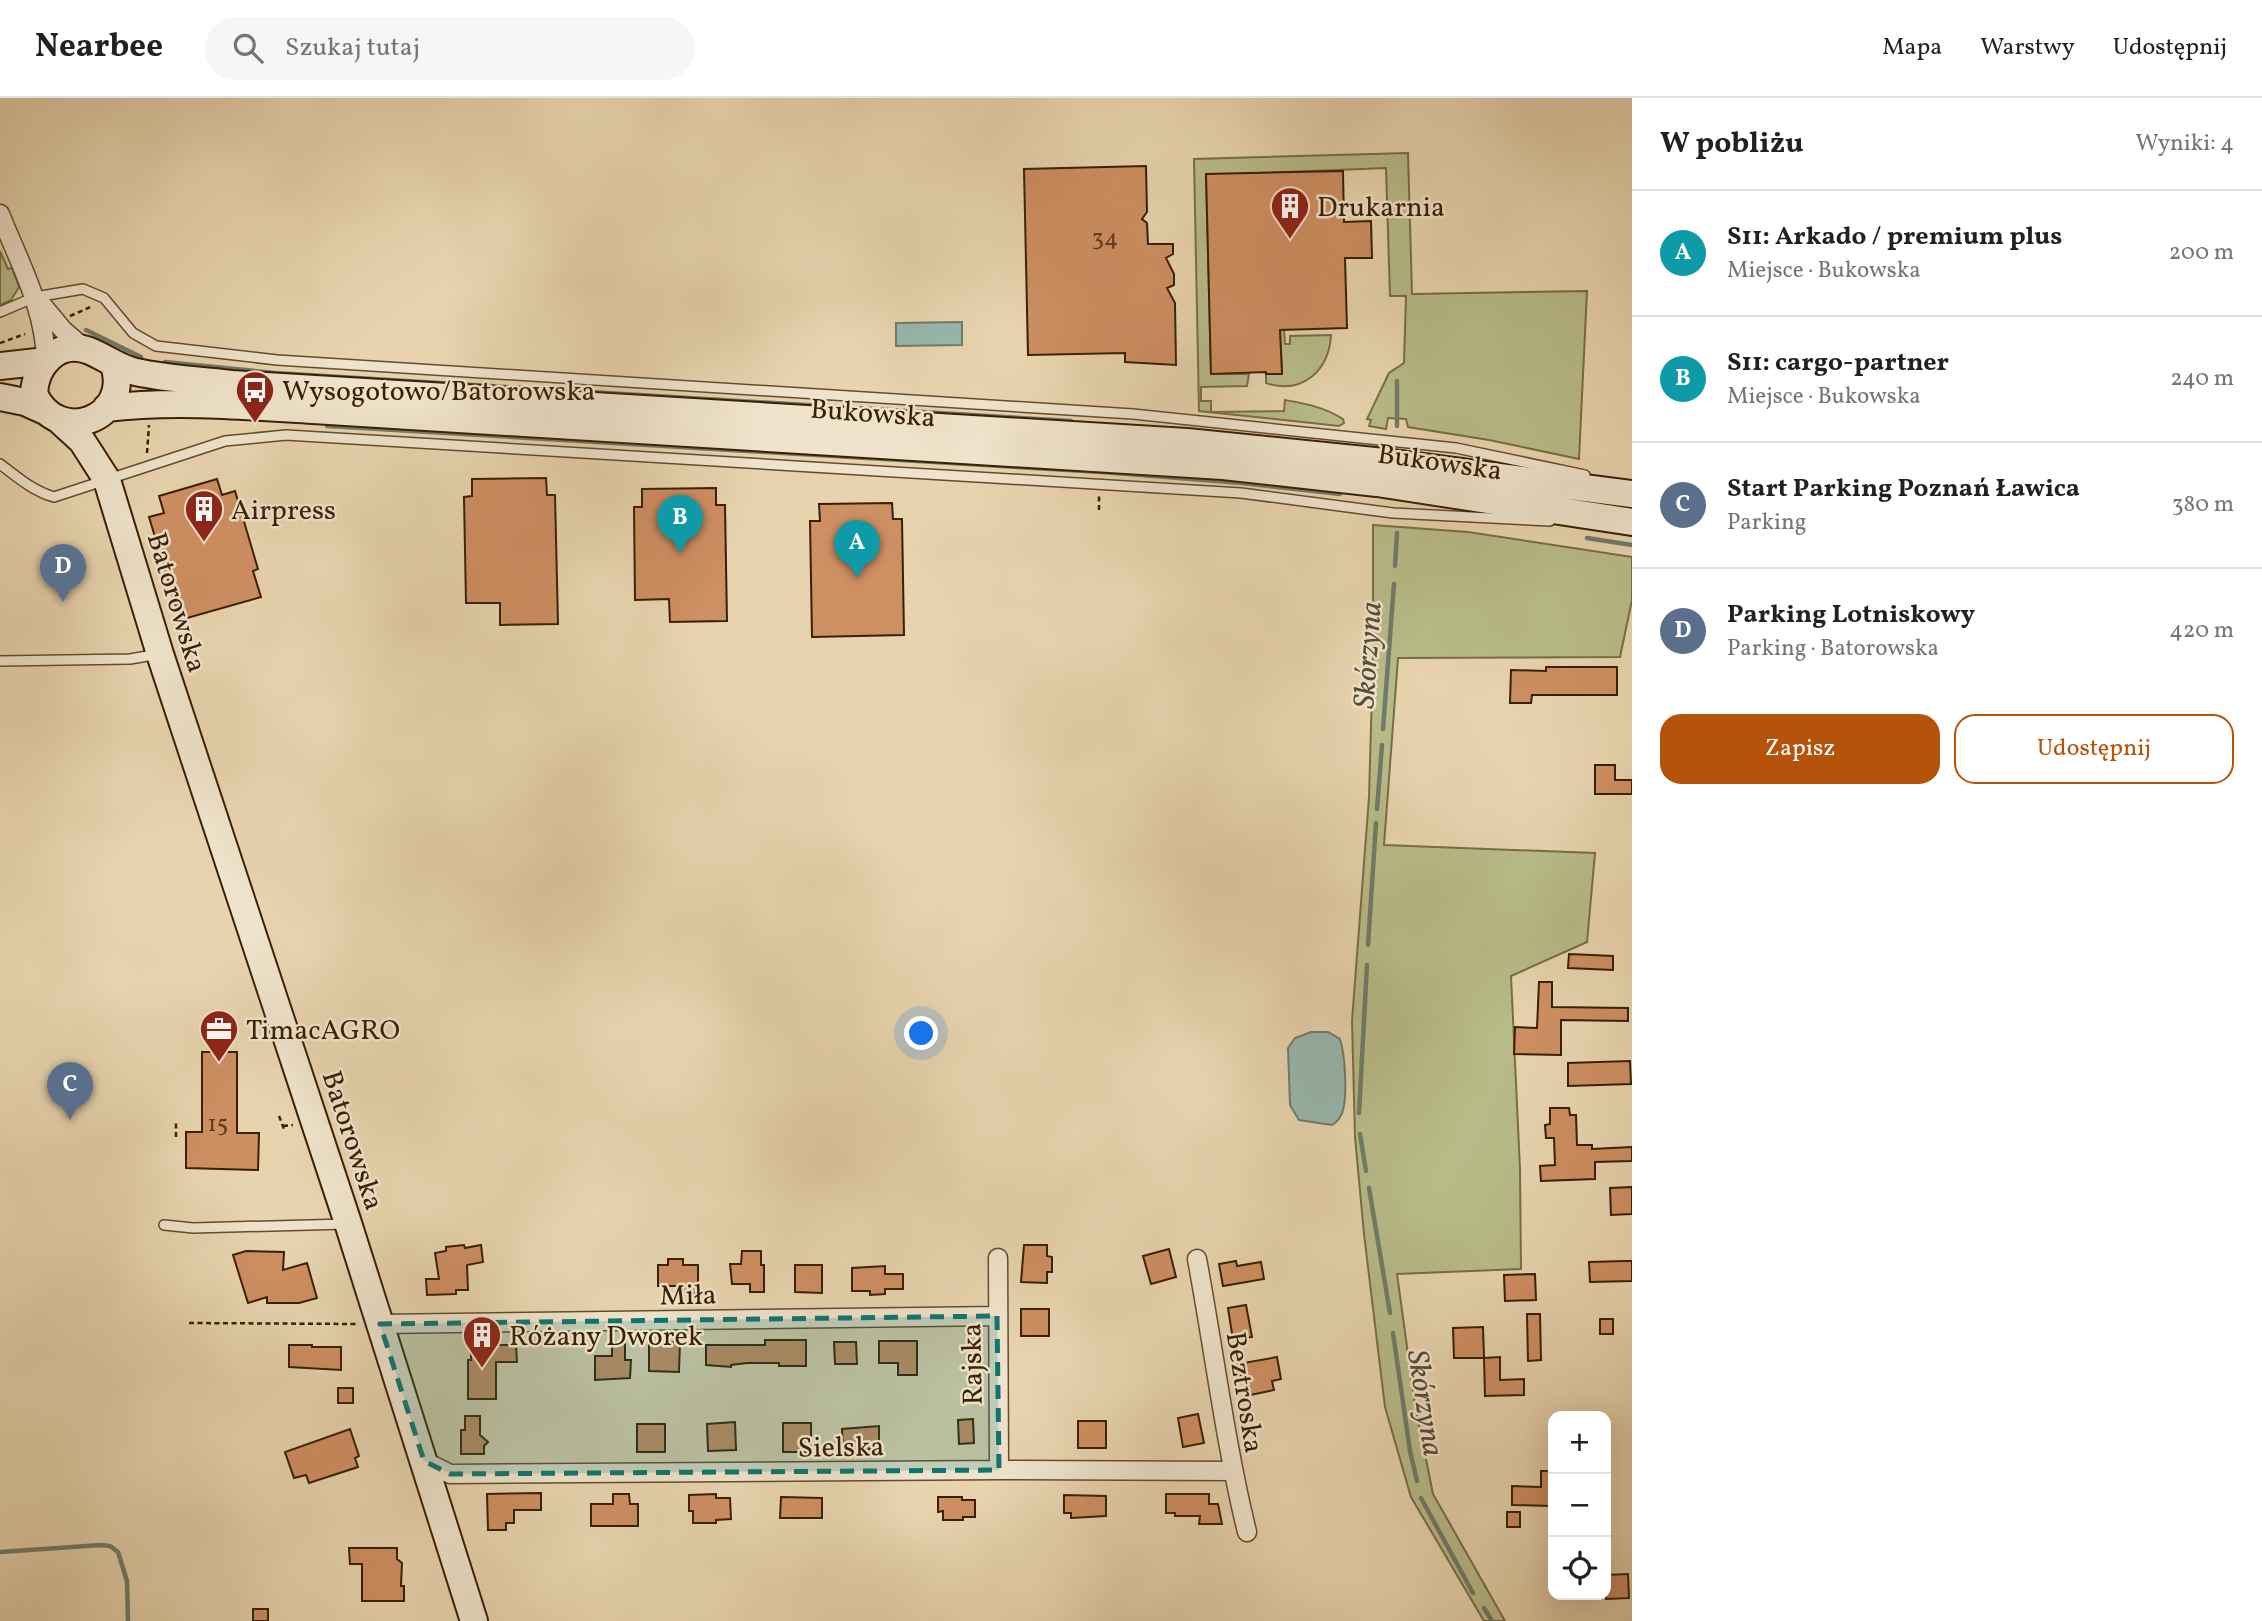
<!DOCTYPE html>
<html lang="pl">
<meta charset="utf-8">
<style>
:root{--surface:#fff;--page:#f6f6f6;--text:#202124;--muted:#757577;--line:#e0e0e0;--accent:#b45309}
body{margin:0;font-family:Vollkorn,serif;background:var(--page);color:var(--text)}
.controls{position:absolute;right:21px;bottom:21px;display:grid;overflow:hidden;border-radius:14px;box-shadow:0 7px 28px #0002}
.controls button{width:63px;height:63px;display:grid;place-items:center;padding:0;border:0;border-bottom:2px solid var(--line);background:var(--surface);color:var(--text);font:35px sans-serif}
.you{position:absolute;left:922px;top:936px;width:24px;height:24px;margin:-18px;border:5px solid #fff;border-radius:50%;background:#1a73e8;box-shadow:0 0 0 10px #1a73e833}
.badge{display:grid;place-items:center;width:46px;height:46px;border-radius:50%;background:var(--accent);color:#fff;font-size:23px;font-weight:700}
.pin{position:absolute;translate:-50% -58px;filter:drop-shadow(0 2px 4px #0008)}
.pin::after{content:'';position:absolute;top:37px;width:24px;height:21px;background:inherit;clip-path:polygon(0 0,100% 0,50% 100%)}
.list{margin:0;padding:0;list-style:none}
h2{display:flex;justify-content:space-between;align-items:center;height:91px;margin:0;padding:0 28px;font-size:30px}
h2 small{font-size:23px;font-weight:400;color:var(--muted)}
.list li{display:grid;grid-template-columns:46px 1fr auto;gap:21px;align-items:center;box-sizing:border-box;height:126px;padding:0 28px;border-top:2px solid var(--line)}
.list b{display:block;font-size:26px;white-space:nowrap}
.list p{margin:0;font-size:23px;white-space:nowrap;color:var(--muted)}
.list em{font-size:23px;font-style:normal;color:var(--muted)}
.actions{display:flex;gap:14px;padding:21px 28px}
.actions a{flex:1;padding:16px 0;border:2px solid var(--accent);border-radius:21px;text-align:center;font-size:24px;color:var(--accent)}
.actions .main{background:var(--accent);color:#fff}
.icon{flex:none;width:38px;height:38px;fill:none;stroke:currentColor;stroke-width:2;stroke-linecap:round;stroke-linejoin:round}
.map{position:relative;flex:none;width:1632px;height:1523px;overflow:hidden}
header{display:flex;align-items:center;gap:42px;box-sizing:border-box;height:98px;padding:0 35px;background:var(--surface);border-bottom:2px solid var(--line)}
header strong{font-size:33px}
nav{display:flex;gap:38px;margin-inline-start:auto;font-size:24px}
.search{width:490px;height:63px;background:var(--page);display:flex;align-items:center;gap:18px;box-sizing:border-box;padding:0 24px;border-radius:38px;color:var(--muted);font-size:26px}
main{display:flex}
aside{flex:1;background:var(--surface)}
.map>svg:first-child{display:block}
.green{fill:#b8bc89;stroke:#786e46;stroke-width:2}
.water{fill:#97b8ae;stroke:#717b6a;stroke-width:2}
.lines{fill:none;stroke-linecap:round;stroke-linejoin:round}
.stream{stroke:#717b6a;stroke-width:4.5}
.building{fill:#ce8f62;stroke:#391f04;stroke-width:2}
.lane-casing{stroke:#644c2f;stroke-width:12}
.street-casing{stroke:#644c2f;stroke-width:21}
.secondary-casing{stroke:#391f04;stroke-width:30}
.path{stroke:#391f04;stroke-width:2.5;stroke-dasharray:5 3.5;stroke-linecap:butt}
.lane{stroke:#efe3cb;stroke-width:9}
.street{stroke:#efe3cb;stroke-width:18}
.secondary{stroke:#efe3cb;stroke-width:26}
.marked{fill:#0f766e;fill-opacity:0.2;stroke:#0f766e;stroke-width:5;stroke-dasharray:14 9;stroke-linejoin:round}
.labels{text-anchor:middle;stroke-width:5;stroke-linejoin:round;paint-order:stroke}
.number-label{font-size:24px;fill:#5e3b1c}
.poi-label{font-size:28px;fill:#391f04;stroke:#efe3cb;text-anchor:start}
.street-label{font-size:28px;fill:#391f04;stroke:#efe3cb}
.water-label{font-size:30px;font-style:italic;fill:#554d37;stroke:#efe3cb}
</style>
<header>
<strong>Nearbee</strong>
<div class="search"><svg class="icon" aria-label="search" viewBox="0 0 24 24"><circle cx="10" cy="10" r="6"/><path d="M15 15l6 6"/></svg>Szukaj tutaj</div>
<nav><a>Mapa</a><a>Warstwy</a><a>Udostępnij</a></nav>
</header>
<main>
<div class="map">
<svg width="1632" height="1523" viewBox="0 0 1632 1523">
<rect width="100%" height="100%" fill="#e7d4af"/>
<filter id="stains"><feTurbulence type="fractalNoise" baseFrequency=".00286" numOctaves="4"/><feColorMatrix values="0 0 0 0 .2 0 0 0 0 .09 0 0 0 0 .02 0 0 0 .5 -.17"/></filter>
<radialGradient id="worn" r=".72"><stop offset=".6" stop-color="#630" stop-opacity="0"/><stop offset="1" stop-color="#630" stop-opacity=".3"/></radialGradient>
<path class="green" d="M1408 55 1412 196 1587 193 1579 361 1489 342 1408 329 1406 321 1388 320 1386 331 1369 328 1371 322 1367 321 1389 275 1404 265 1406 198H1390L1386 70 1206 77 1211 276H1249L1247 288 1201 289V303H1211V314L1284 313 1285 302C1307 306 1324 309 1343 321L1344 325 1339 328 1199 313 1194 61Z
M0 153 8 171 12 170 19 189 11 202 0 207Z
M1280 232H1284L1285 246H1290V238L1331 237C1329 273 1302 297 1266 285V276H1282Z
M1373 427 1468 434 1632 459V502L1620 559 1398 560 1384 747 1595 755 1587 844 1511 878 1520 1071 1521 1171 1397 1176 1415 1307 1433 1396 1505 1523H1484L1411 1399 1385 1309 1364 1136 1355 1039 1352 923 1369 699 1373 558Z"/>
<path class="water" d="M962 224V247L896 248V225Z
M1311 934H1328L1340 941C1345 956 1349 1006 1340 1019 1338 1023 1335 1025 1332 1027L1299 1022 1290 1007 1288 950 1295 940Z"/>
<g class="lines">
<path class="stream" d="M86 232 141 259
M165 264 275 275 1071 323
M327 328 1102 374 1242 385 1340 396
M1397 328V283
M1587 440 1632 447
M1395 468 1397 435
M1383 631 1394 486
M1377 711 1382 647
M1368 847 1376 725
M1359 1015 1367 867
M1360 1036 1366 1073
M1369 1090 1390 1215
M1393 1235 1410 1353 1417 1383
M1421 1400 1473 1495
M0 1454 101 1447 110 1448 118 1454 127 1483 128 1523
M1484 1510 1492 1523"/>
</g>
<path class="building" d="M1146 68 1147 114 1142 121 1147 125 1148 146H1173V156L1166 160 1174 176V187L1167 190 1175 205 1176 267 1125 264V255L1028 257 1024 71Z
M1343 73 1344 124 1371 123 1372 160H1345L1347 230 1280 232 1282 276H1266V274L1211 276 1206 76Z
M546 380 547 397H555L558 526 500 527V505H466L464 399 472 398V381Z
M217 381 222 397 235 393 258 471 253 473 261 499 180 522 149 419 164 415 159 398Z
M716 390V407H725L727 523 670 524 669 501 635 502 634 409H642V391Z
M892 405 893 421H902L904 537 812 539 810 423H820L819 406Z
M1546 569H1617V597H1532L1531 605H1510L1511 572 1546 573Z
M1595 667H1615V682H1632V696H1595Z
M1569 856 1613 858V872L1568 870Z
M1539 884H1552V909L1628 910V923L1561 922V957L1514 956 1515 929 1537 930Z
M202 954H237V1035H259L258 1072 186 1070V1034H202Z
M1630 963 1631 986 1568 988V965Z
M1550 1010H1569L1570 1017H1576L1577 1047H1592V1051L1632 1049V1063L1595 1064V1081L1541 1083 1540 1068 1555 1067 1554 1040H1546L1545 1027 1550 1026Z
M1632 1089V1116L1611 1117 1610 1090Z
M464 1147 465 1150 481 1147 483 1164 467 1167 468 1192H456V1196L427 1197 426 1181H439L435 1155 446 1153V1149Z
M1024 1147H1047V1158L1052 1159V1174H1047V1185L1021 1184Z
M1169 1151 1176 1179 1151 1186 1143 1158Z
M246 1153 284 1154 283 1172 307 1165 317 1200 299 1205H267V1199L248 1205 233 1157Z
M742 1153H761V1167H764V1194H750V1186H732L730 1166H741Z
M668 1161H683V1167H698V1195H682V1188H658V1167H668Z
M1236 1163 1237 1168 1261 1164 1264 1181 1223 1188 1219 1166Z
M1626 1163H1632V1183L1590 1184 1589 1164Z
M795 1167H822V1195L795 1194Z
M885 1168V1176H903V1191H885V1196L870 1197V1193H852V1170Z
M1535 1176 1536 1202 1505 1203 1504 1177Z
M1246 1207 1252 1239 1233 1242 1228 1210Z
M1021 1211H1049V1238H1021Z
M1527 1216H1540L1541 1262 1528 1263Z
M1600 1221H1613V1236H1600Z
M1483 1229 1484 1260 1500 1259V1282L1524 1281V1297L1485 1298 1484 1260H1454L1453 1230Z
M765 1242H806V1268H779V1265H747L731 1267V1269L706 1267V1247H765Z
M879 1243H917V1277H898V1265H879Z
M612 1244H625V1262H631L630 1280 595 1282V1258H612Z
M649 1244H680L679 1274 649 1273Z
M834 1244H856L857 1266H835Z
M289 1247H312V1249H341V1272L289 1269Z
M471 1247H516L517 1264H496V1301H468V1262H471Z
M1277 1259 1281 1281 1272 1283 1274 1292 1250 1297 1247 1282 1241 1283 1238 1266Z
M338 1290H353V1305H338Z
M1198 1316 1204 1345 1183 1349 1178 1320Z
M465 1318H480V1337L488 1344 484 1348V1356H461V1332H465Z
M973 1321 974 1345 959 1346 958 1322Z
M1078 1323H1106V1350H1078Z
M735 1324 736 1352 708 1353 707 1326Z
M783 1325H811V1354H783Z
M637 1326H665V1354H637Z
M879 1328V1351L843 1352 842 1331Z
M350 1331 359 1358 355 1360 358 1369 309 1385 306 1377 294 1380 285 1354Z
M1541 1373H1553V1408L1512 1407V1388L1541 1389Z
M541 1395V1412H514V1425H506V1432H488L487 1396Z
M613 1396H629L630 1406H638V1428H591V1406H613Z
M716 1396V1400H730L731 1421 716 1422V1425H693V1413H689V1397Z
M1166 1396H1209V1406H1218L1222 1426H1199L1200 1418H1175V1415H1166Z
M1064 1397 1106 1398V1418L1071 1420V1415H1064Z
M781 1399 822 1400V1420H780Z
M938 1399H962V1402H975V1419H963V1422H943V1413L938 1414Z
M1507 1414H1520V1429H1507Z
M349 1450H397V1461L402 1465 401 1488H404V1503H362V1466H350Z
M1628 1476 1629 1500 1606 1501V1477Z
M253 1511H268V1523H253Z"/>
<g class="lines">
<g class="lane-casing">
<path id="lane" d="M0 214 35 199 83 191 104 200 133 235 156 248 277 262 1133 316 1456 350 1585 377
M0 366C17 379 33 393 54 399L225 343 286 337 1241 395 1393 415 1550 423
M0 563 130 561 159 556
M164 1127 193 1130 346 1126"/>
</g>
<g class="street-casing">
<path id="street" d="M0 116C19 164 45 210 46 263
M38 202 63 232 86 252
M998 1160 999 1372
M1197 1161C1214 1252 1225 1344 1247 1434
M380 1226 997 1218
M424 1363 450 1376 999 1372 1232 1373"/>
</g>
<g class="secondary-casing">
<path id="secondary" d="M114 267C132 321 58 349 34 296 35 268 57 242 87 252 104 258 117 270 136 274 167 281 200 282 232 286L1187 344 1384 364 1632 396
M0 268 46 263
M0 299 25 304 45 313
M106 310C174 302 245 308 313 312L1223 368 1377 385 1632 424
M59 322 82 343 107 382 160 556 348 1125 474 1523"/>
</g>
<path class="path" d="M70 218 93 208
M0 245 25 236
M147 355 149 327
M1099 412V396
M279 1018 284 1031
M283 1028 293 1027
M176 1039V1023
M189 1225 357 1226"/>
<use href="#lane" class="lane"/>
<use href="#street" class="street"/>
<use href="#secondary" class="secondary"/>
</g>
<path class="marked" d="M997 1218 999 1372 450 1376 424 1363 380 1226Z"/>
<defs>
<g id="building-pin" transform="scale(2.0125)"><path d="M0 17L-7.5 6A9.5 9.5 0 1 1 7.5 6Z" fill="#8f2418" stroke="#efe3cb"/><path d="M-4-6H4V6H1V3H-1V6H-4ZM-2.5-4.3h1.7v1.8h-1.7ZM.8-4.3h1.7v1.8H.8ZM-2.5-1h1.7V.8h-1.7ZM.8-1h1.7V.8H.8Z" fill="#fff"/></g>
<g id="bus-pin" transform="scale(2.0125)"><path d="M0 17L-7.5 6A9.5 9.5 0 1 1 7.5 6Z" fill="#8f2418" stroke="#efe3cb"/><path d="M-5-6H5V4H4V6H2V4H-2V6H-4V4H-5ZM-3.5-4V0h7V-4ZM-3.5 1.2v1.5H-2V1.2ZM2 1.2v1.5H3.5V1.2Z" fill="#fff"/></g>
<g id="office-pin" transform="scale(2.0125)"><path d="M0 17L-7.5 6A9.5 9.5 0 1 1 7.5 6Z" fill="#8f2418" stroke="#efe3cb"/><path d="M-6-3h4V-5.5h4V-3h4V5H-6ZM-1-4.5V-3h2v-1.5ZM-6 0V1H6V0Z" fill="#fff"/></g>
</defs>
<g fill-rule="evenodd">
<use href="#building-pin" x="1290" y="108"/>
<use href="#bus-pin" x="255" y="292"/>
<use href="#building-pin" x="204" y="411"/>
<use href="#office-pin" x="219" y="931"/>
<use href="#building-pin" x="482" y="1237"/>
</g>
<g class="labels">
<g class="number-label">
<text x="1105" y="147">34</text>
<text x="218" y="1033">15</text>
</g>
<g class="poi-label">
<text x="1317" y="118">Drukarnia</text>
<text x="282" y="302">Wysogotowo/Batorowska</text>
<text x="231" y="421">Airpress</text>
<text x="246" y="941">TimacAGRO</text>
<text x="509" y="1247">Różany Dworek</text>
</g>
<g class="street-label">
<text transform="translate(873 314) rotate(4)" y="10">Bukowska</text>
<text transform="translate(1440 363) rotate(8)" y="10">Bukowska</text>
<text transform="translate(178 504) rotate(73)" y="10">Batorowska</text>
<text transform="translate(354 1042) rotate(72)" y="10">Batorowska</text>
<text transform="translate(688 1196) rotate(-1)" y="10">Miła</text>
<text transform="translate(971 1266) rotate(-91)" y="10">Rajska</text>
<text transform="translate(1246 1294) rotate(81)" y="10">Beztroska</text>
<text transform="translate(841 1348) rotate(-1)" y="10">Sielska</text>
</g>
<g class="water-label">
<text transform="translate(1367 557) rotate(-86)" y="10">Skórzyna</text>
<text transform="translate(1426 1305) rotate(81)" y="10">Skórzyna</text>
</g>
</g>
<rect width="100%" height="100%" filter="url(#stains)"/>
<rect width="100%" height="100%" fill="url(#worn)"/>
</svg>
<div class="controls">
<button>+</button>
<button>−</button>
<button><svg class="icon" aria-label="locate" viewBox="0 0 24 24"><circle cx="12" cy="12" r="6"/><path d="M12 2v4M12 18v4M2 12h4M18 12h4"/></svg></button>
</div>
<div class="you"></div>
<div class="pin badge" style="left:857px;top:480px;background:#0f9aa8">A</div>
<div class="pin badge" style="left:680px;top:455px;background:#0f9aa8">B</div>
<div class="pin badge" style="left:70px;top:1022px;background:#5c6f8a">C</div>
<div class="pin badge" style="left:63px;top:504px;background:#5c6f8a">D</div>
</div>
<aside>
<h2>W pobliżu<small>Wyniki: 4</small></h2>
<ul class="list">
<li><span class="badge" style="background:#0f9aa8">A</span><div><b>S11: Arkado / premium plus</b><p>Miejsce · Bukowska</p></div><em>200 m</em></li>
<li><span class="badge" style="background:#0f9aa8">B</span><div><b>S11: cargo-partner</b><p>Miejsce · Bukowska</p></div><em>240 m</em></li>
<li><span class="badge" style="background:#5c6f8a">C</span><div><b>Start Parking Poznań Ławica</b><p>Parking</p></div><em>380 m</em></li>
<li><span class="badge" style="background:#5c6f8a">D</span><div><b>Parking Lotniskowy</b><p>Parking · Batorowska</p></div><em>420 m</em></li>
</ul>
<div class="actions"><a class="main">Zapisz</a><a>Udostępnij</a></div>
</aside>
</main>
